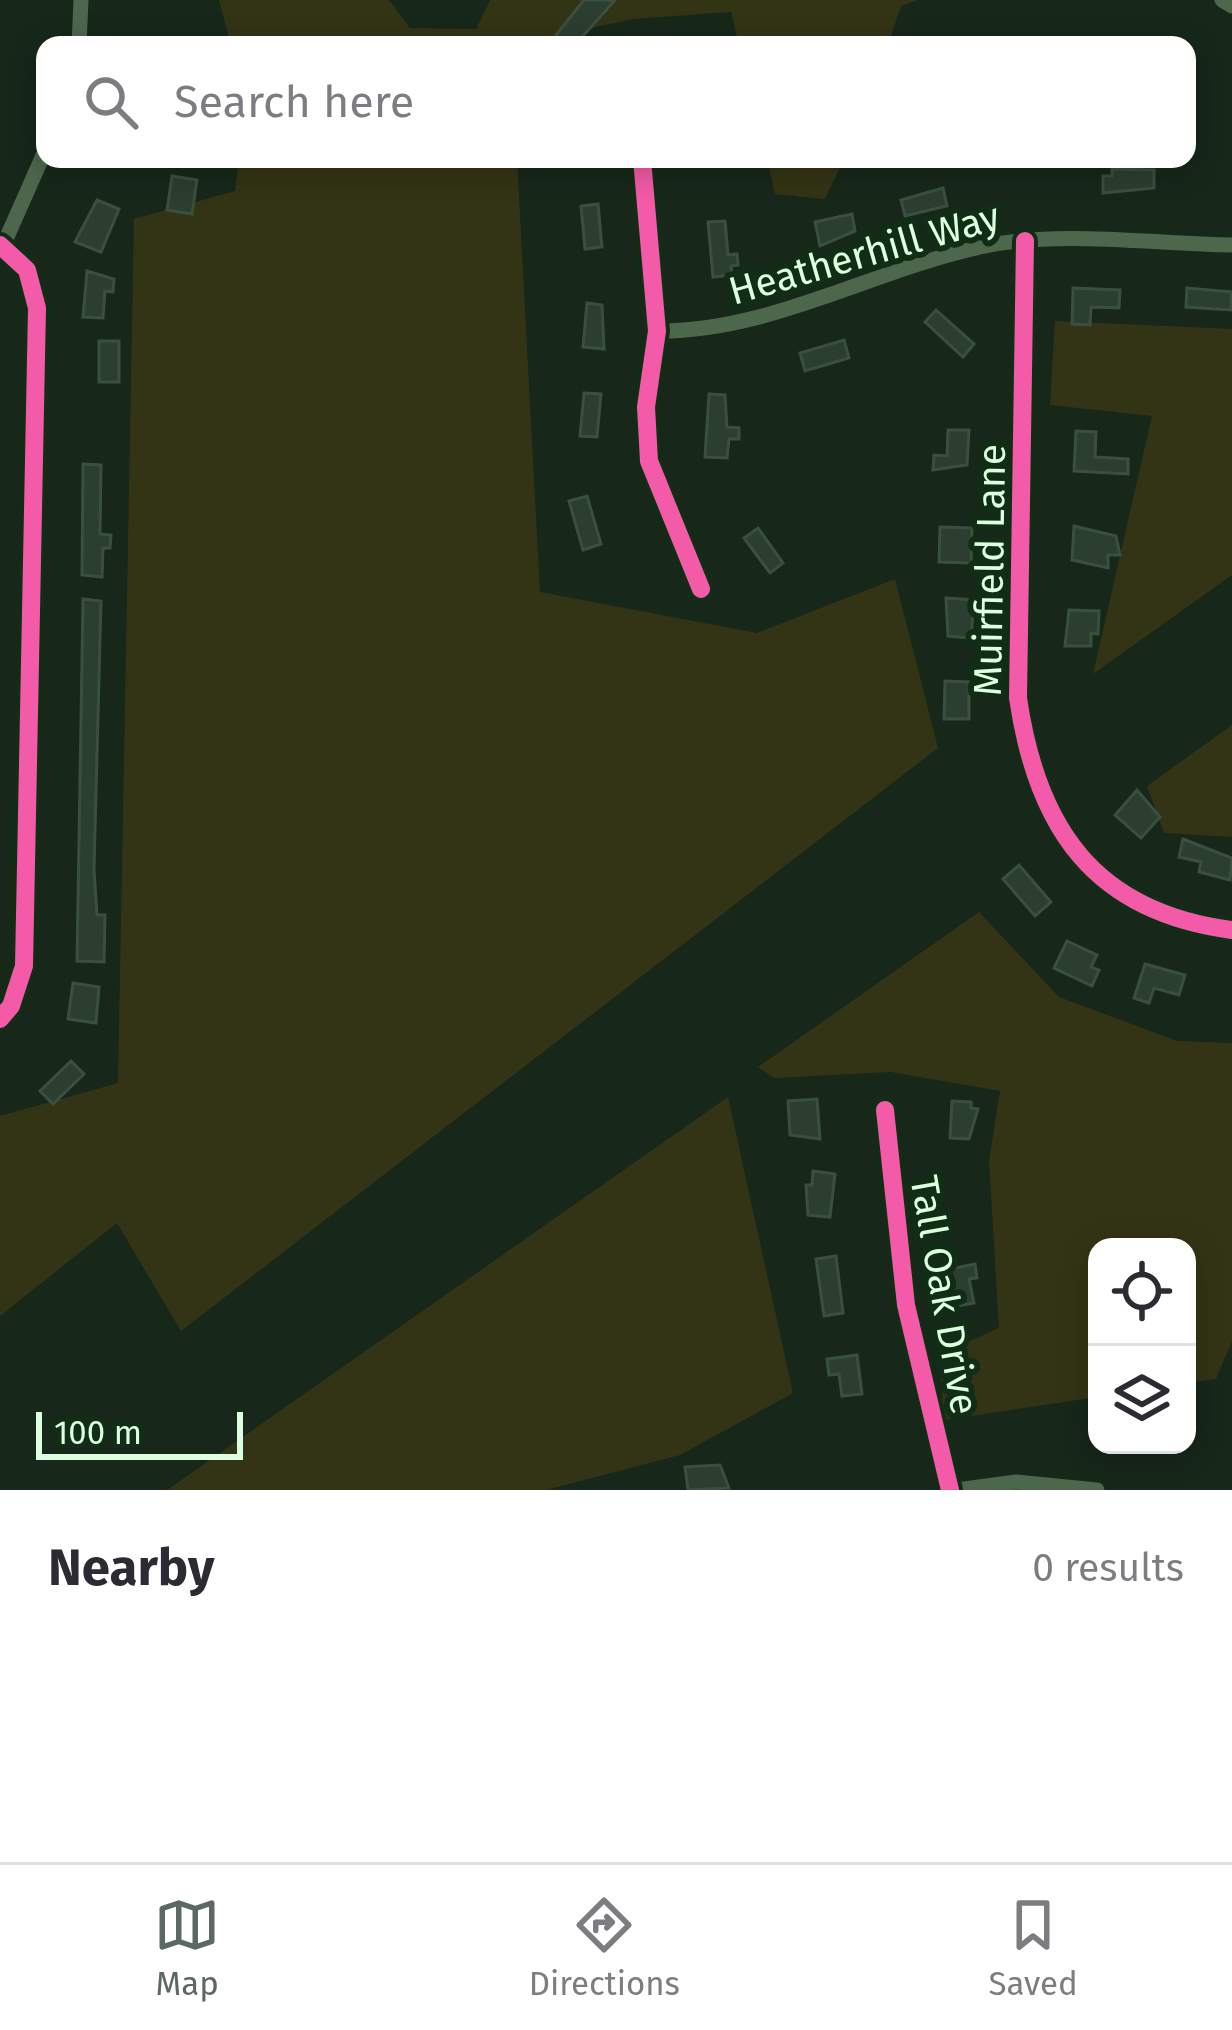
<!DOCTYPE html>
<style>
:root{--surface:#fff;--page:#f7f7f7;--text:#2b2b33;--muted:#7c7c81;--line:#e1e1e2;--accent:#5c6862}
body{margin:0;font-family:"Fira Sans",sans-serif;background:var(--page);color:var(--text)}
.controls{position:absolute;right:36px;bottom:36px;display:grid;overflow:hidden;border-radius:24px;box-shadow:0 6px 30px #0003}
.controls button{width:108px;height:108px;display:grid;place-items:center;padding:0;border:0;border-bottom:3px solid var(--line);background:var(--surface);color:var(--text);font:60px sans-serif}
.scale{position:absolute;left:36px;bottom:30px;width:207px;box-sizing:border-box;padding-left:12px;border:6px solid #ddffe0;border-top:0;font-size:33px;line-height:42px;white-space:nowrap;color:#ddffe0;-webkit-text-stroke:9px #112d15;paint-order:stroke}
.list{margin:0;padding:0;list-style:none}
h2{display:flex;justify-content:space-between;align-items:center;height:156px;margin:0;padding:0 48px;font-size:51px}
h2 small{font-size:39px;font-weight:400;color:var(--muted)}
.icon{flex:none;width:66px;height:66px;fill:none;stroke:currentColor;stroke-width:2;stroke-linecap:round;stroke-linejoin:round}
.map{position:relative;flex:none;width:1232px;height:1490px;overflow:hidden}
.search{position:absolute;background:var(--surface);box-shadow:0 6px 30px #0003;left:36px;right:36px;top:36px;height:132px;display:flex;align-items:center;gap:30px;box-sizing:border-box;padding:0 42px;border-radius:24px;color:var(--muted);font-size:45px}
.sheet{height:372px;background:var(--surface)}
nav{display:flex;justify-content:space-around;align-items:center;box-sizing:border-box;height:168px;border-top:3px solid var(--line);background:var(--surface);font-size:33px;color:var(--muted)}
nav a{display:grid;justify-items:center;gap:6px}
nav .on{color:var(--accent)}
.map>svg:first-child{display:block}
.green{fill:#333415}
.building{fill:#2c3e2f;stroke:#3a503e;stroke-width:3}
.lines{fill:none;stroke-linecap:round;stroke-linejoin:round}
.minor{stroke:#4d674d;stroke-width:15}
.cycleway-casing{stroke:#112d15;stroke-width:26}
.cycleway{stroke:#f35aa7;stroke-width:18}
.labels{text-anchor:middle;stroke-width:12;stroke-linejoin:round;paint-order:stroke}
.street-label{font-size:39px;fill:#ddffe0;stroke:#112d15}
</style>
<div class="map">
<svg width="1232" height="1490" viewBox="0 0 1232 1490">
<rect width="100%" height="100%" fill="#17271a"/>
<path class="green" d="M219 0H389L410 28 476 29 490 0H918L901 6 888 45H739L731 12 634 19 511 45H231Z
M239 159H517L540 592 757 633 895 579 938 748 181 1331 117 1223 0 1316V1116L118 1083 134 219 235 191Z
M767 159H844L825 199 775 194Z
M1055 321 1232 329V575L1093 674 1152 416 1050 405Z
M1232 725V837L1164 833 1147 786Z
M979 912 1059 997 1177 1041 1232 1043V1341L1216 1379 1187 1383V1247H1097V1397L944 1420 939 1355 999 1328 989 1161 1000 1091 891 1072 774 1078 758 1067Z
M728 1097 793 1393 680 1455 546 1490H167Z"/>
<path class="building" d="M584 0H615L575 45H568L556 35Z
M1112 169 1154 170V188L1103 193V176H1112Z
M172 176 197 180 192 214 167 210Z
M943 188 947 206 905 216 901 200Z
M97 200 119 209 101 252 75 242Z
M598 204 602 247 585 249 581 206Z
M852 214 855 231 820 246 815 222Z
M725 221 728 255 737 254 738 265 731 266 732 275 713 277 708 222Z
M87 271 114 279 113 292 105 291 103 318 83 317Z
M1073 288 1120 290 1119 308 1091 307 1090 325 1072 324Z
M1187 288 1232 292 1231 310 1186 307Z
M587 303 602 305 604 349 583 347Z
M936 310 974 344 963 357 925 322Z
M844 340 849 358 805 371 800 353Z
M99 341H119V382H99Z
M584 393 601 394 597 437 580 436Z
M709 394 725 395 727 427 739 428V439H729L727 458 705 457Z
M948 430H969L967 465 933 470 934 455 947 456Z
M1076 431 1096 432 1095 457 1128 459V474L1074 471Z
M83 464 101 465 100 534 111 535 110 548H103L102 577 82 575Z
M587 496 601 544 583 550 569 501Z
M1074 526 1116 536 1120 555H1108V568L1072 560Z
M940 527 972 528 971 563 939 562Z
M758 528 783 563 770 573 744 538Z
M946 598 974 600 971 638 948 636Z
M83 599 101 601 94 869 97 915H105L104 962 77 961Z
M1069 610 1099 611 1098 634 1091 633V646H1065Z
M945 681 969 682V719H944Z
M1137 790 1160 817 1141 838 1115 815Z
M1183 839 1232 858 1230 880 1199 872 1201 862 1179 857Z
M1019 865 1051 902 1035 916 1003 879Z
M1067 941 1097 955 1091 967 1099 970 1092 986 1054 968Z
M1145 964 1185 975 1179 995 1154 988 1149 1003 1134 998Z
M73 983 99 987 96 1023 68 1019Z
M71 1061 84 1074 53 1104 40 1091Z
M817 1099 820 1139 790 1135 788 1101Z
M952 1101 971 1102V1108L978 1109 969 1139 950 1138Z
M813 1171 835 1174 830 1217 808 1215 806 1185H812Z
M836 1256 843 1313 824 1316 816 1259Z
M975 1264 977 1278 969 1279 974 1303 957 1306 950 1269Z
M857 1355 862 1394 842 1396 839 1374 829 1375 827 1359Z
M720 1465 729 1488 688 1490 685 1467Z"/>
<g class="lines">
<path class="minor" d="M1222 0 1232 6
M79 45 81 0
M642 159 657 331 646 407 649 461 701 589
M1025 241 1018 698C1037 828 1094 912 1232 930
M0 245 27 270 37 308 24 966 11 1006 0 1019
M3 246 45 151
M657 331C771 332 874 269 985 246 1064 230 1152 244 1232 245
M885 1110 906 1305 950 1490
M957 1490 1016 1482 1097 1490"/>
<g class="cycleway-casing">
<path id="cycleway" d="M642 159 657 331 646 407 649 461 701 589
M1025 241 1018 698C1037 828 1094 912 1232 930
M0 245 27 270 37 308 24 966 11 1006 0 1019
M885 1110 906 1305 950 1490"/>
</g>
<use href="#cycleway" class="cycleway"/>
</g>
<g class="labels">
<g class="street-label">
<text transform="translate(864 253) rotate(-16)" y="14">Heatherhill Way</text>
<text transform="translate(989 570) rotate(-89)" y="14">Muirfield Lane</text>
<text transform="translate(945 1295) rotate(80)" y="14">Tall Oak Drive</text>
</g>
</g>
</svg>
<div class="controls">
<button><svg class="icon" aria-label="locate" viewBox="0 0 24 24"><circle cx="12" cy="12" r="6"/><path d="M12 2v4M12 18v4M2 12h4M18 12h4"/></svg></button>
<button><svg class="icon" aria-label="layers" viewBox="0 0 24 24"><path d="M12 4l9 5-9 5-9-5zM3 14l9 5 9-5"/></svg></button>
</div>
<div class="scale">100 m</div>
<div class="search"><svg class="icon" aria-label="search" viewBox="0 0 24 24"><circle cx="10" cy="10" r="6"/><path d="M15 15l6 6"/></svg>Search here</div>
</div>
<section class="sheet">
<h2>Nearby<small>0 results</small></h2>
<ul class="list">
</ul>
</section>
<nav>
<a class="on"><svg class="icon" aria-label="map" viewBox="0 0 24 24"><path d="M3 6l6-2 6 2 6-2v14l-6 2-6-2-6 2zM9 4v14M15 6v14"/></svg>Map</a>
<a><svg class="icon" aria-label="directions" viewBox="0 0 24 24"><path d="M12 3l9 9-9 9-9-9zM9 14v-3h6M13 9l2 2-2 2"/></svg>Directions</a>
<a><svg class="icon" aria-label="saved" viewBox="0 0 24 24"><path d="M7 4h10v16l-5-4-5 4z"/></svg>Saved</a>
</nav>
